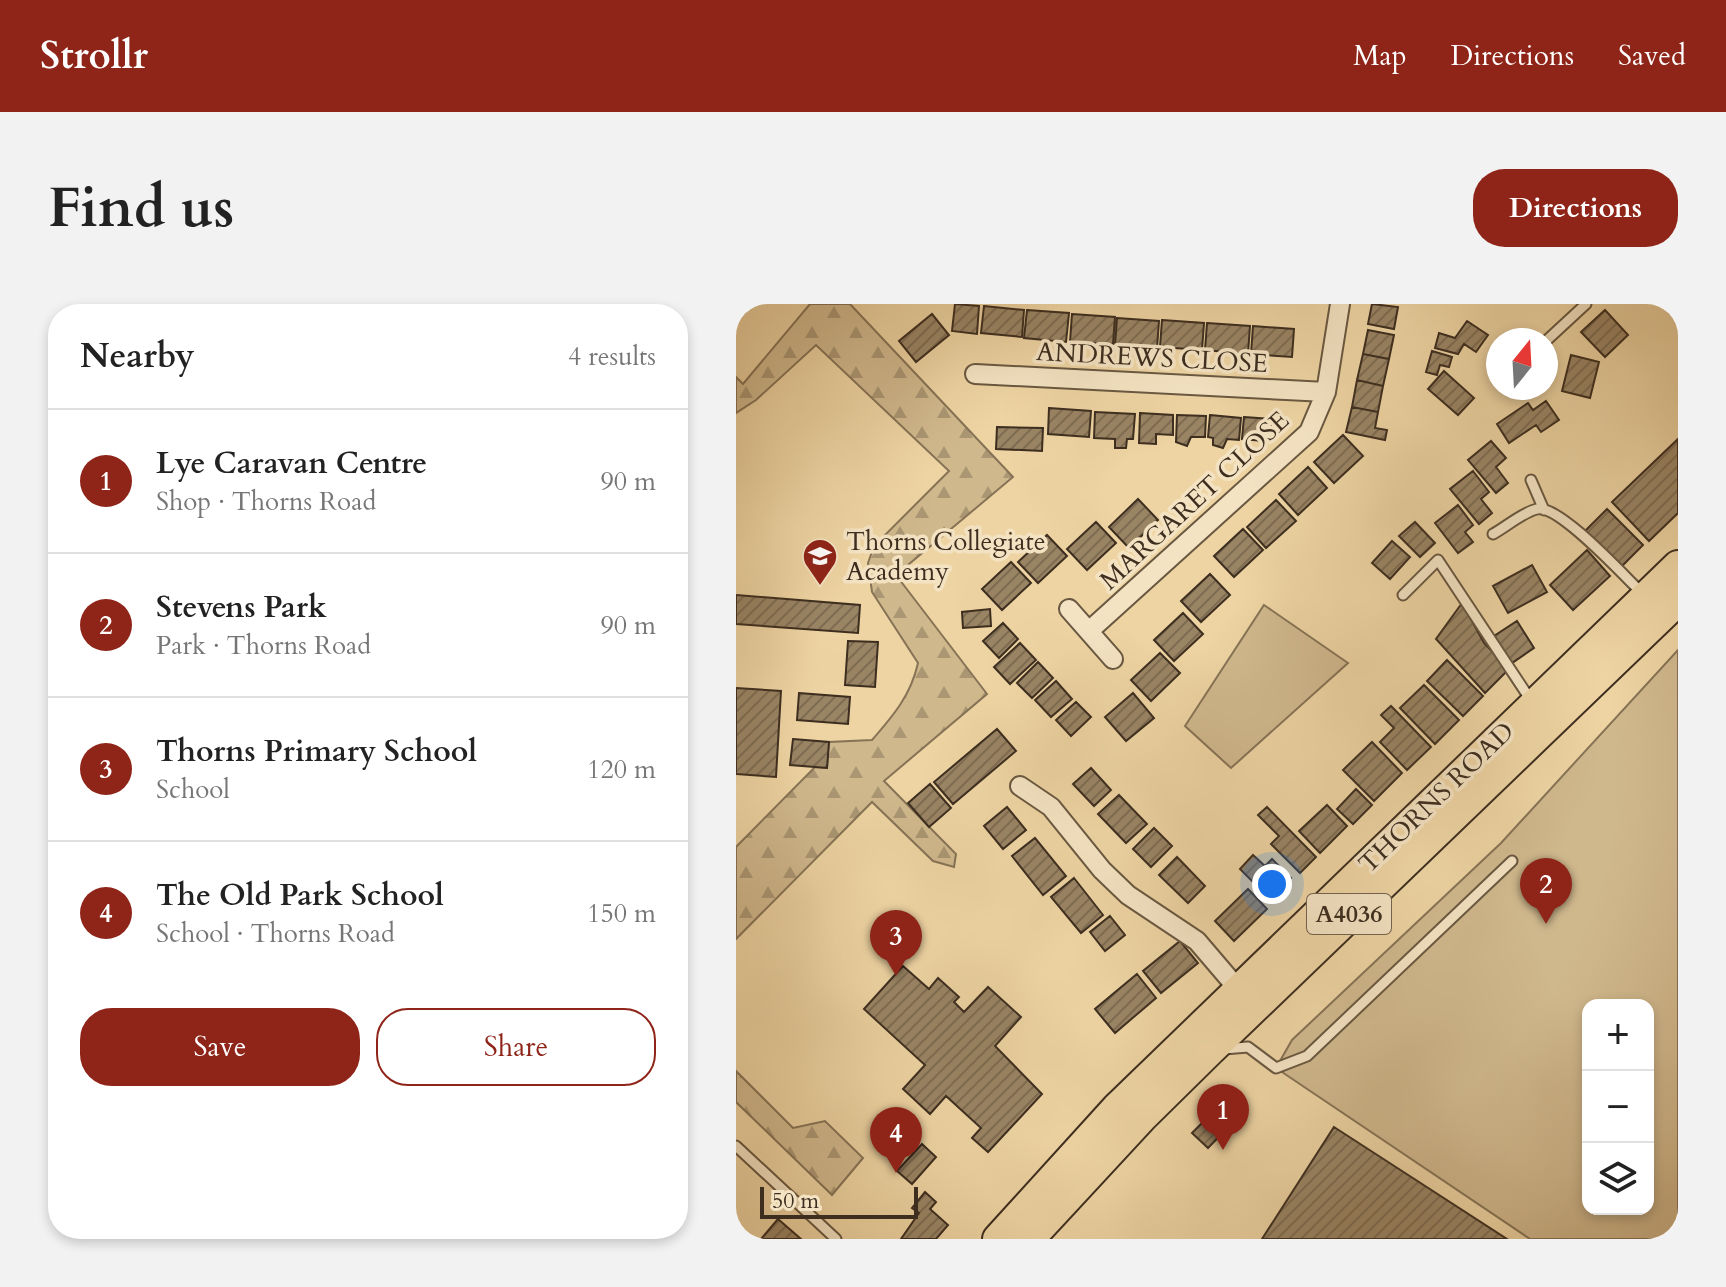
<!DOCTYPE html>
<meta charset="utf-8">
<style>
:root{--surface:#fff;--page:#f2f2f2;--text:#222;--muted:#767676;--line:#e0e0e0;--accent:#8f2418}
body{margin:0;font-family:Cardo,serif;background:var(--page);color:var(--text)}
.controls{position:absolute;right:24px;bottom:24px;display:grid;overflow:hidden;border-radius:16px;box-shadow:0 4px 12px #0003}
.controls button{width:72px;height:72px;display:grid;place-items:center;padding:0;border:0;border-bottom:2px solid var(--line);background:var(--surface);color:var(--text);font:40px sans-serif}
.compass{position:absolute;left:750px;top:24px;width:72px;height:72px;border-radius:50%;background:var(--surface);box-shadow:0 4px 12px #0003;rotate:18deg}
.scale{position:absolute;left:24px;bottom:20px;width:158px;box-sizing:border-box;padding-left:8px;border:4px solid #3d2e20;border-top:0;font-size:22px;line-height:28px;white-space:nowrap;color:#3d2e20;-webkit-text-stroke:6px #f4e3c3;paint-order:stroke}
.you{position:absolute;left:536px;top:580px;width:28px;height:28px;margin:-20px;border:6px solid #fff;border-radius:50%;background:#1a73e8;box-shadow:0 0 0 12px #1a73e833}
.badge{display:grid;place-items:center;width:52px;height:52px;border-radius:50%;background:var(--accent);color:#fff;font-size:26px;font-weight:700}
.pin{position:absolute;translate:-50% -66px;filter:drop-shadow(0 2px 4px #0008)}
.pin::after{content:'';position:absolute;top:42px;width:28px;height:24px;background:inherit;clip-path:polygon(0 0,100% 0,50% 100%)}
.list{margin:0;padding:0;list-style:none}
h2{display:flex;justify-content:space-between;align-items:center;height:104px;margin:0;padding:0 32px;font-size:34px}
h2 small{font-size:26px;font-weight:400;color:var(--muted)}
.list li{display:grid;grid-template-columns:52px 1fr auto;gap:24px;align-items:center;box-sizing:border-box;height:144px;padding:0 32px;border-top:2px solid var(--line)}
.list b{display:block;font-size:30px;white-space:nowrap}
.list p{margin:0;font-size:26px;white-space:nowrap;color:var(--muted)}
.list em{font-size:26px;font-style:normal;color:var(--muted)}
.actions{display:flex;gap:16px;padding:24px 32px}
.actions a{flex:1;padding:18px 0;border:2px solid var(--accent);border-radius:32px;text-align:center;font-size:28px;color:var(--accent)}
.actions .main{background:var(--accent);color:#fff}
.icon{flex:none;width:44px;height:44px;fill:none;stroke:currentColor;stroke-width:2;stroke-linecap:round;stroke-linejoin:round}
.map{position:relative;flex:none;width:942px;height:935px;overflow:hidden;border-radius:32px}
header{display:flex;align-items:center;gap:48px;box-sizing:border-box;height:112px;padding:0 40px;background:var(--accent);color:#fff}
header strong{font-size:38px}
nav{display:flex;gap:44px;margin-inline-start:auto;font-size:28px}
.intro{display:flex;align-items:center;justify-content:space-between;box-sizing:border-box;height:192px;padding:0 48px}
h1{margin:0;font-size:56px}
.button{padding:20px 36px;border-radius:32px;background:var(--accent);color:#fff;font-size:28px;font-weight:700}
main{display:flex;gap:48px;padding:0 48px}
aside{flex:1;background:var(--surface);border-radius:32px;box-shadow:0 4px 12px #0003}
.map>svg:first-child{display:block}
.green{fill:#d0b88d;stroke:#867356;stroke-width:2;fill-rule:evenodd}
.forest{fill:url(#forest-firs);stroke:#867356;stroke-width:2}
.building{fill:url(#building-hatch);stroke:#3d2e20;stroke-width:2}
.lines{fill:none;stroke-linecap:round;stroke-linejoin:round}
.service-casing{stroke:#695841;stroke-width:13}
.minor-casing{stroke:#695841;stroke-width:22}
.trunk-casing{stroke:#3d2e20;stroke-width:34}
.service{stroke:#f4e3c3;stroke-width:9}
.minor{stroke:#f4e3c3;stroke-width:18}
.trunk{stroke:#eed4a3;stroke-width:30}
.labels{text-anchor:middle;stroke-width:7;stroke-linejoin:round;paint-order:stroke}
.shield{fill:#f4e3c3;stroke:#746451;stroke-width:2}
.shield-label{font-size:24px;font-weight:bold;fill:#3d2e20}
.street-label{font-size:26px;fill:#3d2e20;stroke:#f4e3c3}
.poi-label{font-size:26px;fill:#3d2e20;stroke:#f4e3c3;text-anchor:start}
</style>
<header>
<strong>Strollr</strong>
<nav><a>Map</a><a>Directions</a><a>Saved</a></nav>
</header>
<div class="intro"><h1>Find us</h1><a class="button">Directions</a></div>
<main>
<aside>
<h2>Nearby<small>4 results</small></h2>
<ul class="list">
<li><span class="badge">1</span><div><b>Lye Caravan Centre</b><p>Shop · Thorns Road</p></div><em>90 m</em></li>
<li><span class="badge">2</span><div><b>Stevens Park</b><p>Park · Thorns Road</p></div><em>90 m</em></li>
<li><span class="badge">3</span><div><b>Thorns Primary School</b><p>School</p></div><em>120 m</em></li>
<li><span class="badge">4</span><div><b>The Old Park School</b><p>School · Thorns Road</p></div><em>150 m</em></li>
</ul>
<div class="actions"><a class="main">Save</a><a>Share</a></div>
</aside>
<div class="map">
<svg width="942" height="935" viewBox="0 0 942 935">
<defs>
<pattern id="forest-firs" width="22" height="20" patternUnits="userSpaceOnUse" patternTransform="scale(2)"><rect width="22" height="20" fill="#d0b88d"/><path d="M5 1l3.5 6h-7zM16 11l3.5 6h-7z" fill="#aa9673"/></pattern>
<pattern id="building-hatch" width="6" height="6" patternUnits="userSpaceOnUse" patternTransform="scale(2)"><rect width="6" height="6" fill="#998464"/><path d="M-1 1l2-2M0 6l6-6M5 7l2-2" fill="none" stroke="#7e6c52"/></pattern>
</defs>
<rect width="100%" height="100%" fill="#eed4a3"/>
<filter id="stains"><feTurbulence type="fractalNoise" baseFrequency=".0025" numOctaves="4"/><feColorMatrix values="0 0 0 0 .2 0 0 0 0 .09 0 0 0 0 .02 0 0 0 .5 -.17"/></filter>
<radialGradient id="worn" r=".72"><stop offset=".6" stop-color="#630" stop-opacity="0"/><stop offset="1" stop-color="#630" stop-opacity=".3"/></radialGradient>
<path class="green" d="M528 301 612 359 495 464 449 422Z
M942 346V935H794L540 764 556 736 765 539ZM852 701H912V905H852Z"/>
<path class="forest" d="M74 0H114L277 173 160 271 251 390 148 477 220 550 218 563 197 557 136 498 0 635V543L79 463 91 464 93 438 136 436C157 412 175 391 182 359L136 288 132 259 138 242 213 167 80 41 20 96 0 109V73L7 80Z
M0 767 57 824 89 817 127 854 96 891 0 798Z"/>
<path class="building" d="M219 0 243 2 241 30 216 27Z
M636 0 662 3 658 25 632 20Z
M248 2 288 6 286 33 245 29Z
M291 6 333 9 330 38 288 34Z
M869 6 892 31 869 53 845 28Z
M196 10 213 31 180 58 163 37Z
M336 10 379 13 377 40 334 38Z
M381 14 423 17 421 44 379 41Z
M426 16 468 19 466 46 424 43Z
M731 17 752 31 740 48 728 40 722 50 699 44 703 29 719 34Z
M471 19 514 22 512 50 469 46Z
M517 22 558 25 556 53 515 50Z
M632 26 658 31 653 55 627 50Z
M696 47 716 53 713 63 704 61 701 71 690 68Z
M627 50 653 55 647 82 621 76Z
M835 51 863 58 854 94 826 87Z
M708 67 738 94 722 111 692 85Z
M621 76 647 82 642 108 616 103Z
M810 97 823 116 805 128 800 121 773 139 761 120 792 99 797 106Z
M616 103 642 108 639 124 651 126 649 136 610 128Z
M313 104 355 107 353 133 312 130Z
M359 108 399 110 397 135H391L390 144H379V135L358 134Z
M404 109 437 111V131L420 130V140L403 139Z
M441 111 470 112 469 133H455L451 142 440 138Z
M474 111 505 114 503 136 491 135 487 144 477 141V134L472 133Z
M508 113 536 115 535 126H528L527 137 506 135Z
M261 123 307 124 306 147 260 145Z
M607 131 627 152 598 179 578 158Z
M942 135V209L913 237 876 198Z
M755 137 770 154 760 163 772 179 760 189 732 156Z
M572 163 591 184 562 211 543 190Z
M737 167 753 188 745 195 756 209 743 220 714 185Z
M402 195 422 216 393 244 373 223Z
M540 196 560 217 530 244 511 223Z
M722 201 737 221 729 228 737 238 722 249 699 219Z
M871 205 907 241 885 263 849 227Z
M360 218 380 239 351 266 331 245Z
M679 218 699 239 684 253 663 232Z
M507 225 527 246 498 273 478 252Z
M311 231 331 252 302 279 282 258Z
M656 237 674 253 654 275 636 259Z
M851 246 874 272 837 306 814 281Z
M275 258 295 279 266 306 246 285Z
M796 261 811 288 772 309 757 282Z
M474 270 494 291 465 318 445 297Z
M0 291 124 301 122 329 0 320Z
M726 299 748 339 773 365 749 389 700 335Z
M254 305 255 322 227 324 226 308Z
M447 309 467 330 438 357 418 336Z
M781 317 798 344 776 359 758 332Z
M267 319 282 335 263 354 247 337Z
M112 337 142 338 139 383 109 381Z
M284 339 300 356 274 380 258 363Z
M424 349 444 369 415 397 395 376Z
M711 356 747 392 727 412 691 377Z
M302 358 317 374 296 394 281 379Z
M320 377 336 395 315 413 299 396Z
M688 381 723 416 699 440 664 404Z
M0 384 45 387 40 473 0 470Z
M63 389 114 393 112 420 61 416Z
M397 389 418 414 390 437 369 413Z
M340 398 355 413 335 432 320 416Z
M655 402 695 443 671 466 644 438 658 424 645 411Z
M261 425 280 447 217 500 198 478Z
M57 435 93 438 91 464 54 461Z
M636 438 666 469 638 497 607 466Z
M355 464 375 486 358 502 337 480Z
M194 480 215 504 193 523 172 499Z
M620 485 636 501 617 520 601 505Z
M383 491 411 520 390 539 362 510Z
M591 501 611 522 584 549 563 527Z
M271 503 290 526 267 545 248 522Z
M531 503 580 553 564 569 535 540 543 532 522 511Z
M418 524 436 542 415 563 397 545Z
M299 534 330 572 307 591 276 552Z
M517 551 529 562 536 555 555 574 534 595 504 565Z
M441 553 469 582 452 599 423 571Z
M338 574 367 611 345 629 315 593Z
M512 585 531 605 498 637 479 617Z
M374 612 389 631 369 647 354 628Z
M444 637 462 659 425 689 407 667Z
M167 662 193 685 202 674 223 693 218 698 228 708 252 683 285 713 259 742 306 790 252 848 236 834 245 824 210 792 194 810 167 785 189 761 128 705Z
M401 670 420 694 379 729 359 705Z
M480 805 495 820 472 844 456 829Z
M598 823 771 935H526Z
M186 840 200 853 176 880 161 867Z
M189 888 200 898 194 905 212 921 200 935H165L183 909 176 904Z
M42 915 65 935H25Z"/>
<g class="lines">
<g class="service-casing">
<path id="service" d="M810 37 850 0
M795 176 808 206
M757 230C770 223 787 208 801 205 823 200 889 273 907 290
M667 291 702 256 796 398
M488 745 512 743 540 764 571 752 776 557
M0 842 100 935"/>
</g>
<g class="minor-casing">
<path id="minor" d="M239 70 590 88
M333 305 377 355
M353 327 573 128 590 88 604 0
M284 482 315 503 366 566 392 591 461 637 502 685"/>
</g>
<g class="trunk-casing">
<path id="trunk" d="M262 935 381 804 942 262
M293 935 406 813 473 747 942 296"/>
</g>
<use href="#service" class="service"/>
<use href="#minor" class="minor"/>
<use href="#trunk" class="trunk"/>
</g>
<defs>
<g id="school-pin" transform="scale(1.8)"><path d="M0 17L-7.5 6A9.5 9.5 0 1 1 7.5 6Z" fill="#8f2418" stroke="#f4e3c3"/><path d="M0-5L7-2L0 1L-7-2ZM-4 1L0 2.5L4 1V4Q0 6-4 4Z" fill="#fff"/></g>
</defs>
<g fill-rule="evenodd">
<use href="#school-pin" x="84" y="252"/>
</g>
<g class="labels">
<rect class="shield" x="571" y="590" width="84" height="40" rx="6"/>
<g class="shield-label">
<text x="613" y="618">A4036</text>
</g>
<g class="street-label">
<text transform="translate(416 53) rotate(3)" y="9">ANDREWS CLOSE</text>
<text transform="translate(458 196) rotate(-43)" y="9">MARGARET CLOSE</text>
<text transform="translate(700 493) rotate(-44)" y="9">THORNS ROAD</text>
</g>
<g class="poi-label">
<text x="110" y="246">Thorns Collegiate<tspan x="110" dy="30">Academy</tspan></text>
</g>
</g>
<rect width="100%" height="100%" filter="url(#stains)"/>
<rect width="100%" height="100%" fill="url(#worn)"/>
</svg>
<div class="controls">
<button>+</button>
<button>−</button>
<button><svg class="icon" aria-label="layers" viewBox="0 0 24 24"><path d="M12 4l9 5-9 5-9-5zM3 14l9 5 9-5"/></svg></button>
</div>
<svg class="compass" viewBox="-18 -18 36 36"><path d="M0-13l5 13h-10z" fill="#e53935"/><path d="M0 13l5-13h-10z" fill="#767676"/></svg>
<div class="scale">50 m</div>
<div class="you"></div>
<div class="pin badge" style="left:487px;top:846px">1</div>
<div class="pin badge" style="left:810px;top:620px">2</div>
<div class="pin badge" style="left:160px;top:672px">3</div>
<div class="pin badge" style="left:160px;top:869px">4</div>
</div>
</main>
